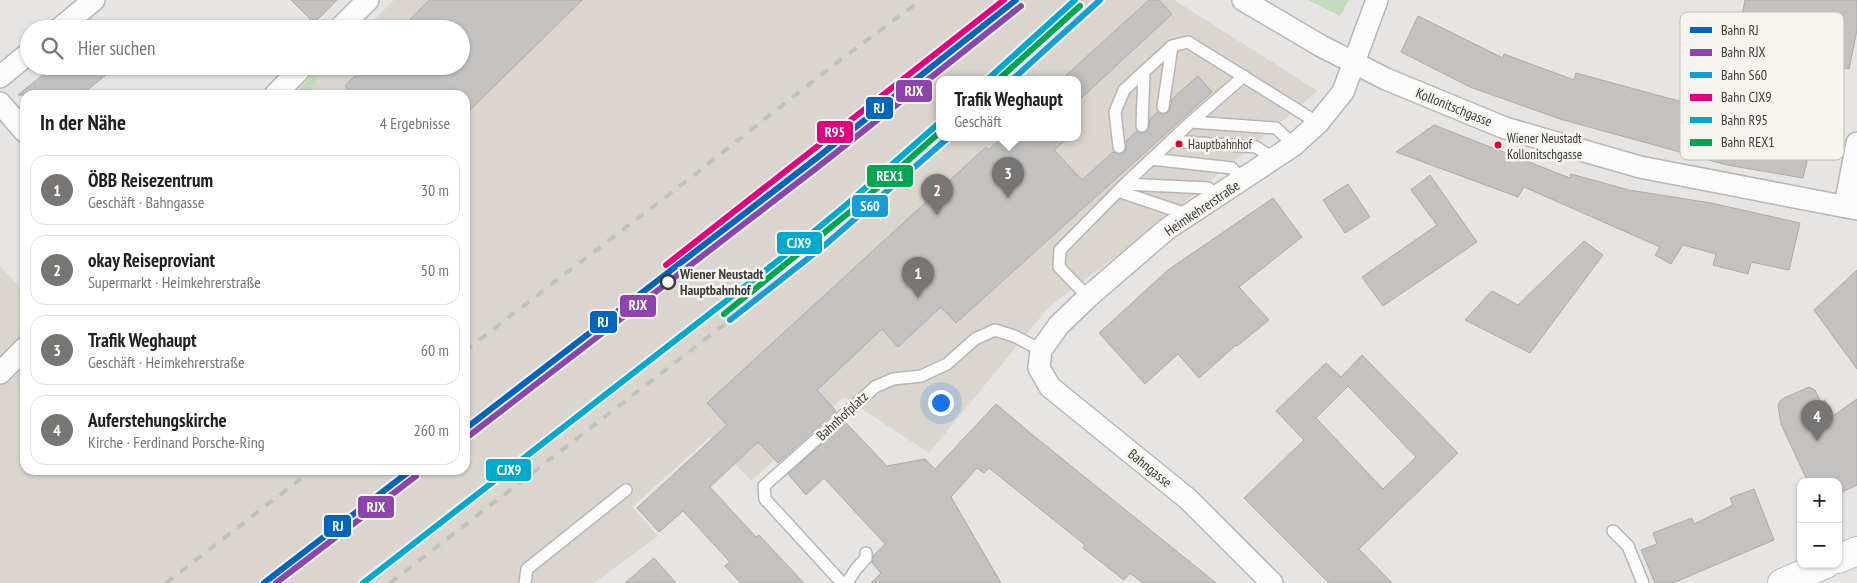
<!DOCTYPE html>
<html lang="de">
<meta charset="utf-8">
<style>
:root{--surface:#fff;--page:#f6f6f6;--text:#202124;--muted:#757577;--line:#e0e0e0;--accent:#787674}
body{margin:0;font-family:"PT Sans Narrow",sans-serif;background:var(--page);color:var(--text)}
.controls{position:absolute;right:15px;bottom:15px;display:grid;overflow:hidden;border-radius:10px;box-shadow:0 1px 4px #0004}
.controls button{width:45px;height:45px;display:grid;place-items:center;padding:0;border:0;border-bottom:1px solid var(--line);background:var(--surface);color:var(--text);font:25px sans-serif}
.you{position:absolute;left:940px;top:402px;width:18px;height:18px;margin:-12px;border:4px solid #fff;border-radius:50%;background:#1a73e8;box-shadow:0 0 0 8px #1a73e833}
.badge{display:grid;place-items:center;width:32px;height:32px;border-radius:50%;background:var(--accent);color:#fff;font-size:16px;font-weight:700}
.pin{position:absolute;translate:-50% -41px;filter:drop-shadow(0 1px 2px #0008)}
.pin::after{content:'';position:absolute;top:26px;width:18px;height:15px;background:inherit;clip-path:polygon(0 0,100% 0,50% 100%)}
.popup{position:absolute;left:936px;top:76px;width:145px;height:65px;box-sizing:border-box;display:grid;place-content:center;border-radius:10px;background:var(--surface);filter:drop-shadow(0 1px 4px #0005);font-size:16px;white-space:nowrap;color:var(--muted)}
.popup b{font-size:19px;color:var(--text)}
.popup::after{content:'';position:absolute;left:50%;top:100%;margin-left:-10px;border:10px solid transparent;border-top-color:var(--surface)}
.list{margin:0;padding:0;list-style:none}
h2{display:flex;justify-content:space-between;align-items:center;height:65px;margin:0;padding:0 20px;font-size:21px}
h2 small{font-size:16px;font-weight:400;color:var(--muted)}
.list li{display:grid;grid-template-columns:32px 1fr auto;gap:15px;align-items:center;box-sizing:border-box;height:70px;margin:0 10px 10px;padding:0 10px;border:1px solid var(--line);border-radius:15px}
.list b{display:block;font-size:19px;white-space:nowrap}
.list p{margin:0;font-size:16px;white-space:nowrap;color:var(--muted)}
.list em{font-size:16px;font-style:normal;color:var(--muted)}
.icon{flex:none;width:28px;height:28px;fill:none;stroke:currentColor;stroke-width:2;stroke-linecap:round;stroke-linejoin:round}
.map{position:relative;flex:none;width:1857px;height:583px;overflow:hidden}
.search{position:absolute;background:var(--surface);box-shadow:0 1px 4px #0004;left:20px;top:20px;width:450px;height:55px;display:flex;align-items:center;gap:12px;box-sizing:border-box;padding:0 18px;border-radius:28px;color:var(--muted);font-size:19px}
.panel{position:absolute;background:var(--surface);box-shadow:0 1px 4px #0004;left:20px;top:90px;width:450px;height:385px;border-radius:15px}
.map>svg:first-child{display:block}
.built{fill:#dad6cf;fill-rule:evenodd}
.green{fill:#c3dabf}
.building{fill:#c4c2c1;stroke:#acaaa9;fill-rule:evenodd}
.lines{fill:none;stroke-linecap:round;stroke-linejoin:round}
.lane-casing{stroke:#b8b6b4;stroke-width:14}
.street-casing{stroke:#b8b6b4;stroke-width:24}
.secondary-casing{stroke:#b8b6b4;stroke-width:30}
.lane{stroke:#fbfbfb;stroke-width:11}
.street{stroke:#fbfbfb;stroke-width:21}
.secondary{stroke:#fbfbfb;stroke-width:28}
.rail{stroke:#c1c0c0;stroke-width:4;stroke-dasharray:9 9;stroke-linecap:butt}
.rail-1-casing{stroke:#f6f4ee;stroke-width:10}
.rail-2-casing{stroke:#f6f4ee;stroke-width:10}
.rail-3-casing{stroke:#f6f4ee;stroke-width:10}
.rail-4-casing{stroke:#f6f4ee;stroke-width:10}
.rail-5-casing{stroke:#f6f4ee;stroke-width:10}
.rail-6-casing{stroke:#f6f4ee;stroke-width:10}
.rail-1{stroke:#0065bd;stroke-width:6}
.rail-2{stroke:#8e44ad;stroke-width:6}
.rail-3{stroke:#e5007d;stroke-width:6}
.rail-4{stroke:#00a9ce;stroke-width:6}
.rail-5{stroke:#159dd9;stroke-width:6}
.rail-6{stroke:#00a651;stroke-width:6}
.bus-dot{fill:#e4002b;stroke:#f6f4ee;stroke-width:2}
.stop-dot{fill:#f6f4ee;stroke:#3c3b39;stroke-width:2.5}
.labels{text-anchor:middle;stroke-width:5;stroke-linejoin:round;paint-order:stroke}
.bus-label{font-size:13px;fill:#3c3b39;stroke:#f6f4ee;text-anchor:start}
.street-label{font-size:14px;fill:#3c3b39;stroke:#f6f4ee}
.stop-label{font-size:14px;font-weight:bold;fill:#3c3b39;stroke:#f6f4ee;text-anchor:start}
.key{fill:#f6f4ee;stroke:#bebcb8;stroke-width:1}
.key-label{font-size:14px;fill:#3c3b39}
.line-badge{stroke:#f6f4ee;stroke-width:2}
.badge-label{font-size:14px;text-anchor:middle;font-weight:bold;fill:#fff}
</style>
<div class="map">
<svg width="1857" height="583" viewBox="0 0 1857 583">
<rect width="100%" height="100%" fill="#e7e5e3"/>
<path class="built" d="M394 0H1174L1318 91 1155 227 1049 307 929 453 844 397 751 481 710 437 632 507 658 536 594 583H0V266L25 292V470H465V95H308L327 66H461V29H365ZM939 79H1077V137H939Z"/>
<path class="green" d="M1308 0H1349L1340 16Z
M319 66H327L308 95H294Z"/>
<path class="building" d="M291 0H337L314 23Z
M429 0H582L465 115V95H354L345 86 364 66H461V29H401Z
M1149 0H1159L1172 14 1077 102V79H1062Z
M1745 0H1857V30L1849 69 1736 46Z
M1418 16 1503 58 1504 54 1574 80 1576 73 1734 116 1760 120 1762 109 1791 114 1788 126 1814 132 1803 178 1727 165 1560 119 1470 87 1401 52Z
M54 66H117L81 95H18Z
M1198 76 1212 92 956 323 941 307 898 347 882 329 817 390 836 411 778 463 758 442 710 487 756 537 759 535 804 583H741L725 566 730 562 683 511 659 532 637 508 727 425 707 403 986 147 988 150 1003 137H1069L1054 150 1082 180 1113 152 1119 154 1124 153 1126 150V141L1137 131 1141 133 1146 132 1149 127 1150 119 1158 112 1162 114 1169 112 1172 99Z
M1434 125 1570 178 1571 174 1629 190 1711 203 1800 223 1789 270 1751 262 1748 274 1713 265 1716 254 1683 245 1671 264 1655 255 1660 247 1524 187 1518 197 1396 152Z
M1430 175 1477 242 1383 306 1362 277 1437 225 1411 190Z
M1348 184 1370 217 1345 233 1323 200Z
M1273 198 1302 237 1239 287 1269 320 1237 346 1236 345 1199 378 1178 354 1145 384 1099 333 1168 270Z
M1584 241 1603 255 1530 353 1465 320 1492 291 1518 305Z
M1857 270V369L1814 310Z
M1362 355 1458 453 1359 549 1392 583H1329L1244 498 1304 440 1276 411 1326 363 1341 377ZM1348 386 1416 457 1383 489 1316 418Z
M1809 387 1815 390 1821 402 1825 400 1833 416 1857 399V485L1838 494V482H1808L1781 424 1778 406 1780 401 1784 398Z
M996 404 1034 436 1216 583H1143L1130 573 1124 580 1083 548 1085 545 989 468 984 473 977 468 951 497 1001 583H871L881 573 872 563 874 555 885 544 824 478 806 495 788 474 846 423 887 466 925 459 935 469Z
M1754 489 1774 540 1673 583H1655L1641 550 1657 544 1653 533 1692 518 1694 524 1733 505 1730 498Z
M654 558 676 583H625Z"/>
<g class="lines">
<g class="lane-casing">
<path id="lane" d="M1163 107 1172 46
M1191 122 1276 128 1294 145
M1142 126 1144 72
M1171 141 1256 147 1274 159
M1119 147 1115 112 1124 90 1172 46 1188 42 1318 123
M1151 159 1232 168 1243 181
M1125 184 1208 188 1217 197
M1118 191 1189 215
M1088 297 1059 267 1060 250 1125 184 1191 122 1244 76
M1613 531 1628 546 1643 583
M525 583 527 569 626 490
M842 583 765 499 764 486 875 387 893 379 921 376 947 364 975 339 995 330 1014 336 1041 350
M847 583 856 569 866 558V553"/>
</g>
<g class="street-casing">
<path id="street" d="M1243 0 1321 46 1386 79 1505 128 1640 167 1857 209
M59 29 94 0
M339 29 368 0
M0 77 29 53
M275 95 303 66
M0 103 25 132
M1845 206 1857 143
M0 373 25 348
M1272 583 1188 499 1050 387 1039 368 1041 350 1059 325 1088 297 1167 229 1294 145 1318 123 1343 92 1377 0"/>
</g>
<g class="secondary-casing">
<path id="secondary" d="M1838 559 1857 551
M1782 583 1826 564"/>
</g>
<use href="#lane" class="lane"/>
<use href="#street" class="street"/>
<use href="#secondary" class="secondary"/>
<path class="rail" d="M465 351C541 292 618 234 694 175 769 116 844 55 922 0
M166 583 312 470
M390 583 730 320"/>
<g class="rail-1-casing">
<path id="rail-1" d="M465 429 818 157 1016 0
M264 583 411 470"/>
</g>
<g class="rail-2-casing">
<path id="rail-2" d="M470 435 823 163 1021 6
M276 583 416 476"/>
</g>
<g class="rail-3-casing">
<path id="rail-3" d="M666 265 1004 0"/>
</g>
<g class="rail-4-casing">
<path id="rail-4" d="M988 79 1075 0
M363 583 784 256 846 205 939 123"/>
</g>
<g class="rail-5-casing">
<path id="rail-5" d="M1013 79 1100 0
M730 320 825 245 949 137"/>
</g>
<g class="rail-6-casing">
<path id="rail-6" d="M999 79 1080 6
M724 314 851 211 939 133"/>
</g>
<use href="#rail-1" class="rail-1"/>
<use href="#rail-2" class="rail-2"/>
<use href="#rail-3" class="rail-3"/>
<use href="#rail-4" class="rail-4"/>
<use href="#rail-5" class="rail-5"/>
<use href="#rail-6" class="rail-6"/>
</g>
<g class="bus-dot">
<circle cx="1179" cy="144" r="4.5"/>
<circle cx="1498" cy="145" r="4.5"/>
</g>
<circle class="stop-dot" cx="668" cy="282" r="7"/>
<g class="labels">
<g class="bus-label">
<text x="1507" y="143">Wiener Neustadt<tspan x="1507" dy="16">Kollonitschgasse</tspan></text>
<text x="1188" y="149">Hauptbahnhof</text>
</g>
<g class="street-label">
<text transform="translate(1454 107) rotate(22)" y="5">Kollonitschgasse</text>
<text transform="translate(1202 208) rotate(-34)" y="5">Heimkehrerstraße</text>
<text transform="translate(842 416) rotate(-43)" y="5">Bahnhofplatz</text>
<text transform="translate(1150 468) rotate(39)" y="5">Bahngasse</text>
</g>
<g class="stop-label">
<text x="680" y="279">Wiener Neustadt<tspan x="680" dy="16">Hauptbahnhof</tspan></text>
</g>
</g>
<rect x="1680" y="12" width="164" height="148" rx="8" class="key"/>
<rect x="1690" y="27" width="22" height="6" fill="#0065bd"/>
<rect x="1690" y="49" width="22" height="7" fill="#8e44ad"/>
<rect x="1690" y="72" width="22" height="6" fill="#159dd9"/>
<rect x="1690" y="94" width="22" height="7" fill="#e5007d"/>
<rect x="1690" y="117" width="22" height="6" fill="#00a9ce"/>
<rect x="1690" y="139" width="22" height="7" fill="#00a651"/>
<g class="key-label">
<text x="1721" y="35">Bahn RJ</text>
<text x="1721" y="57">Bahn RJX</text>
<text x="1721" y="80">Bahn S60</text>
<text x="1721" y="102">Bahn CJX9</text>
<text x="1721" y="125">Bahn R95</text>
<text x="1721" y="147">Bahn REX1</text>
</g>
<g class="line-badge">
<rect x="895" y="79" width="38" height="24" rx="5" fill="#8e44ad"/>
<rect x="865" y="96" width="29" height="24" rx="5" fill="#0065bd"/>
<rect x="816" y="120" width="38" height="24" rx="5" fill="#e5007d"/>
<rect x="866" y="164" width="48" height="24" rx="5" fill="#00a651"/>
<rect x="851" y="194" width="38" height="24" rx="5" fill="#159dd9"/>
<rect x="776" y="231" width="47" height="24" rx="5" fill="#00a9ce"/>
<rect x="619" y="294" width="38" height="24" rx="5" fill="#8e44ad"/>
<rect x="589" y="310" width="29" height="24" rx="5" fill="#0065bd"/>
<rect x="485" y="458" width="47" height="24" rx="5" fill="#00a9ce"/>
<rect x="357" y="495" width="38" height="24" rx="5" fill="#8e44ad"/>
<rect x="323" y="514" width="29" height="24" rx="5" fill="#0065bd"/>
</g>
<g class="badge-label">
<text x="914" y="96">RJX</text>
<text x="879" y="113">RJ</text>
<text x="835" y="137">R95</text>
<text x="890" y="181">REX1</text>
<text x="870" y="211">S60</text>
<text x="799" y="248">CJX9</text>
<text x="638" y="310">RJX</text>
<text x="603" y="327">RJ</text>
<text x="509" y="475">CJX9</text>
<text x="376" y="512">RJX</text>
<text x="338" y="531">RJ</text>
</g>
</svg>
<div class="controls">
<button>+</button>
<button>−</button>
</div>
<div class="you"></div>
<div class="pin badge" style="left:918px;top:298px">1</div>
<div class="pin badge" style="left:937px;top:215px">2</div>
<div class="pin badge" style="left:1008px;top:198px">3</div>
<div class="popup"><b>Trafik Weghaupt</b>Geschäft</div>
<div class="pin badge" style="left:1817px;top:441px">4</div>
<div class="search"><svg class="icon" aria-label="search" viewBox="0 0 24 24"><circle cx="10" cy="10" r="6"/><path d="M15 15l6 6"/></svg>Hier suchen</div>
<section class="panel">
<h2>In der Nähe<small>4 Ergebnisse</small></h2>
<ul class="list">
<li><span class="badge">1</span><div><b>ÖBB Reisezentrum</b><p>Geschäft · Bahngasse</p></div><em>30 m</em></li>
<li><span class="badge">2</span><div><b>okay Reiseproviant</b><p>Supermarkt · Heimkehrerstraße</p></div><em>50 m</em></li>
<li><span class="badge">3</span><div><b>Trafik Weghaupt</b><p>Geschäft · Heimkehrerstraße</p></div><em>60 m</em></li>
<li><span class="badge">4</span><div><b>Auferstehungskirche</b><p>Kirche · Ferdinand Porsche-Ring</p></div><em>260 m</em></li>
</ul>
</section>
</div>
